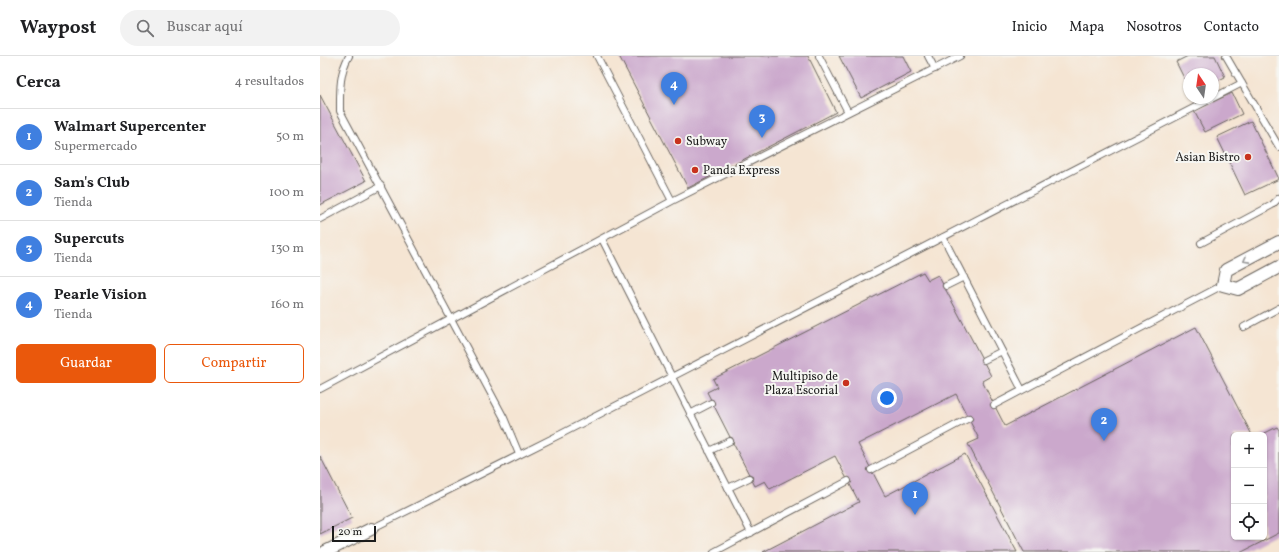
<!DOCTYPE html>
<html lang="es">
<meta charset="utf-8">
<style>
:root{--surface:#fff;--page:#f2f2f2;--text:#202124;--muted:#757577;--line:#e0e0e0;--accent:#ea580c}
body{margin:0;font-family:Vollkorn,serif;background:var(--page);color:var(--text)}
.controls{position:absolute;right:12px;bottom:12px;display:grid;overflow:hidden;border-radius:6px;box-shadow:0 1px 3px #0004}
.controls button{width:36px;height:36px;display:grid;place-items:center;padding:0;border:0;border-bottom:1px solid var(--line);background:var(--surface);color:var(--text);font:20px sans-serif}
.compass{position:absolute;left:863px;top:12px;width:36px;height:36px;border-radius:50%;background:var(--surface);box-shadow:0 1px 3px #0004;rotate:347deg}
.scale{position:absolute;left:12px;bottom:10px;width:44px;box-sizing:border-box;padding-left:4px;border:2px solid #1c1c1c;border-top:0;font-size:11px;line-height:14px;white-space:nowrap;color:#1c1c1c;-webkit-text-stroke:3px #f6f6f2;paint-order:stroke}
.you{position:absolute;left:567px;top:342px;width:14px;height:14px;margin:-10px;border:3px solid #fff;border-radius:50%;background:#1a73e8;box-shadow:0 0 0 6px #1a73e833}
.badge{display:grid;place-items:center;width:26px;height:26px;border-radius:50%;background:var(--accent);color:#fff;font-size:13px;font-weight:700}
.pin{position:absolute;translate:-50% -33px;filter:drop-shadow(0 1px 2px #0008)}
.pin::after{content:'';position:absolute;top:21px;width:14px;height:12px;background:inherit;clip-path:polygon(0 0,100% 0,50% 100%)}
.list{margin:0;padding:0;list-style:none}
h2{display:flex;justify-content:space-between;align-items:center;height:52px;margin:0;padding:0 16px;font-size:17px}
h2 small{font-size:13px;font-weight:400;color:var(--muted)}
.list li{display:grid;grid-template-columns:26px 1fr auto;gap:12px;align-items:center;box-sizing:border-box;height:56px;padding:0 16px;border-top:1px solid var(--line)}
.list b{display:block;font-size:15px;white-space:nowrap}
.list p{margin:0;font-size:13px;white-space:nowrap;color:var(--muted)}
.list em{font-size:13px;font-style:normal;color:var(--muted)}
.actions{display:flex;gap:8px;padding:12px 16px}
.actions a{flex:1;padding:9px 0;border:1px solid var(--accent);border-radius:6px;text-align:center;font-size:14px;color:var(--accent)}
.actions .main{background:var(--accent);color:#fff}
.icon{flex:none;width:22px;height:22px;fill:none;stroke:currentColor;stroke-width:2;stroke-linecap:round;stroke-linejoin:round}
.map{position:relative;flex:none;width:959px;height:496px;overflow:hidden}
header{display:flex;align-items:center;gap:24px;box-sizing:border-box;height:56px;padding:0 20px;background:var(--surface);border-bottom:1px solid var(--line)}
header strong{font-size:19px}
nav{display:flex;gap:22px;margin-inline-start:auto;font-size:14px}
.search{width:280px;height:36px;background:var(--page);display:flex;align-items:center;gap:10px;box-sizing:border-box;padding:0 14px;border-radius:22px;color:var(--muted);font-size:15px}
main{display:flex}
aside{flex:1;background:var(--surface)}
.map>svg:first-child{display:block}
.building{fill:#cba8cc}
.lines{fill:none;stroke-linecap:round;stroke-linejoin:round}
.service-casing{stroke:#68625c;stroke-width:8}
.minor-casing{stroke:#68625c;stroke-width:14}
.service{stroke:#fff;stroke-width:6}
.minor{stroke:#fff;stroke-width:12}
.oneway{stroke:#999}
.poi-dot{fill:#c8321e;stroke:#f6f6f2;stroke-width:1.5}
.labels{text-anchor:middle;stroke-width:4;stroke-linejoin:round;paint-order:stroke}
.poi-label{font-size:12px;fill:#1c1c1c;stroke:#f6f6f2;text-anchor:start}
</style>
<header>
<strong>Waypost</strong>
<div class="search"><svg class="icon" aria-label="search" viewBox="0 0 24 24"><circle cx="10" cy="10" r="6"/><path d="M15 15l6 6"/></svg>Buscar aquí</div>
<nav><a>Inicio</a><a>Mapa</a><a>Nosotros</a><a>Contacto</a></nav>
</header>
<main>
<aside>
<h2>Cerca<small>4 resultados</small></h2>
<ul class="list">
<li><span class="badge" style="background:#3f7fe0">1</span><div><b>Walmart Supercenter</b><p>Supermercado</p></div><em>50 m</em></li>
<li><span class="badge" style="background:#3f7fe0">2</span><div><b>Sam's Club</b><p>Tienda</p></div><em>100 m</em></li>
<li><span class="badge" style="background:#3f7fe0">3</span><div><b>Supercuts</b><p>Tienda</p></div><em>130 m</em></li>
<li><span class="badge" style="background:#3f7fe0">4</span><div><b>Pearle Vision</b><p>Tienda</p></div><em>160 m</em></li>
</ul>
<div class="actions"><a class="main">Guardar</a><a>Compartir</a></div>
</aside>
<div class="map">
<svg width="959" height="496" viewBox="0 0 959 496">
<rect width="100%" height="100%" fill="#f6f6f2"/>
<filter id="ink" filterUnits="userSpaceOnUse"><feTurbulence type="fractalNoise" baseFrequency=".025" numOctaves="2"/><feDisplacementMap in="SourceGraphic" scale="8" xChannelSelector="R" yChannelSelector="G"/><feConvolveMatrix kernelMatrix="1 2 1 2 8 2 1 2 1" color-interpolation-filters="sRGB"/></filter>
<filter id="wash" filterUnits="userSpaceOnUse"><feTurbulence type="fractalNoise" baseFrequency=".012" numOctaves="4" result="noise"/><feDisplacementMap in="SourceGraphic" scale="16" xChannelSelector="R" yChannelSelector="G"/><feGaussianBlur stdDeviation="0.9" result="paint"/><feColorMatrix in="noise" values="0 0 0 0 0 0 0 0 0 0 0 0 0 0 0 0 0 1.4 0 .05"/><feComposite in="paint" operator="in"/></filter>
<g filter="url(#wash)">
<rect width="100%" height="100%" fill="#f5e5d3"/>
<g id="blocks">
<path class="building" d="M299 0H488L516 56 368 132Z
M519 0H583L591 16 541 42Z
M868 0H895L905 21 893 27V18H869V32L856 6Z
M912 37 922 58 885 76 874 55Z
M0 39 46 125 0 149Z
M931 65 959 123 925 139 897 81Z
M603 216 608 224 618 219 671 320 662 325 685 370 876 271 932 379H914V481H944V379H941L957 371 959 374V477L922 496H704L648 388 659 383 636 338 538 388 565 440 645 398 697 496H443L539 446 515 400 450 433 445 425 435 430 387 336 397 331 393 323Z
M0 400 32 462 0 478Z"/>
</g>
</g>
<g filter="url(#ink)">
<use href="#blocks" fill-opacity="0" stroke="#68625c" stroke-width="1"/>
<g class="lines">
<g class="service-casing">
<path id="service" d="M29 0C19 17 20 36 20 55L184 362 199 398
M277 0 352 145
M499 0 528 56
M608 0 615 13
M906 0 959 91
M0 163 61 130
M623 181 702 334
M282 183 431 477
M881 187 952 149 959 142
M626 230 644 221
M924 271 959 252
M664 304 682 295
M0 333 352 145 640 0
M674 349 903 229
M370 358 391 347
M389 395 410 385
M551 414 649 362
M408 432 429 422
M51 473 241 378 922 27
M394 496 528 425"/>
</g>
<g class="minor-casing">
<path id="minor" d="M959 186 906 214 903 229 918 233 959 211
M5 496 51 473"/>
</g>
<use href="#service" class="service"/>
<use href="#minor" class="minor"/>
</g>
<defs><path id="oneway-chevron" d="M-2-3.5L2.5 0L-2 3.5" fill="none" stroke-width="1.6" stroke-linecap="round" stroke-linejoin="round"/></defs>
<use class="oneway" href="#oneway-chevron" transform="translate(926 204) rotate(152)"/>
</g>
<g class="poi-dot">
<circle cx="358" cy="85" r="4"/>
<circle cx="928" cy="101" r="4"/>
<circle cx="375" cy="114" r="4"/>
<circle cx="526" cy="327" r="4"/>
</g>
<g class="labels">
<g class="poi-label">
<text x="366" y="89">Subway</text>
<text x="920" y="105" text-anchor="end">Asian Bistro</text>
<text x="383" y="118">Panda Express</text>
<text x="518" y="324" text-anchor="end">Multipiso de<tspan x="518" dy="14">Plaza Escorial</tspan></text>
</g>
</g>
</svg>
<div class="controls">
<button>+</button>
<button>−</button>
<button><svg class="icon" aria-label="locate" viewBox="0 0 24 24"><circle cx="12" cy="12" r="6"/><path d="M12 2v4M12 18v4M2 12h4M18 12h4"/></svg></button>
</div>
<svg class="compass" viewBox="-18 -18 36 36"><path d="M0-13l5 13h-10z" fill="#e53935"/><path d="M0 13l5-13h-10z" fill="#757577"/></svg>
<div class="scale">20 m</div>
<div class="you"></div>
<div class="pin badge" style="left:595px;top:459px;background:#3f7fe0">1</div>
<div class="pin badge" style="left:784px;top:385px;background:#3f7fe0">2</div>
<div class="pin badge" style="left:442px;top:82px;background:#3f7fe0">3</div>
<div class="pin badge" style="left:354px;top:49px;background:#3f7fe0">4</div>
</div>
</main>
